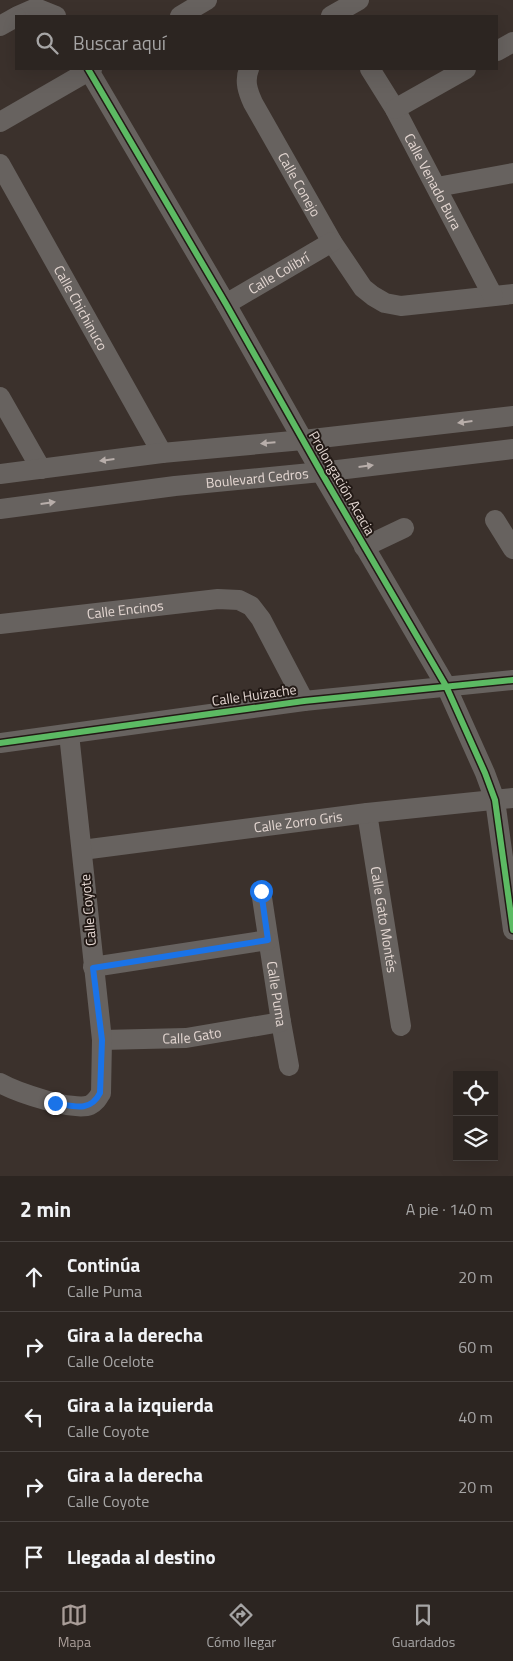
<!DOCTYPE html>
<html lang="es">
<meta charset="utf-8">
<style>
:root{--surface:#2c2521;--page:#342d2a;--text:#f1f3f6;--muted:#a6a5a5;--line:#48423f;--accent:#a99d98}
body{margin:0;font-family:"Titillium Web",sans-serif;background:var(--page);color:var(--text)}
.controls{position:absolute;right:15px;bottom:15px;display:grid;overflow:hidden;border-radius:0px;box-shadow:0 5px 20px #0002}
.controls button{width:45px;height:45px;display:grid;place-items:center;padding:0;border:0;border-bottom:1px solid var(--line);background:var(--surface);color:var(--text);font:25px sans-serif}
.stop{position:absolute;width:15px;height:15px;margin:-11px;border:4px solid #1a73e8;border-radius:50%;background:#fff}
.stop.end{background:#1a73e8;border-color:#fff;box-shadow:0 1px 5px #0008}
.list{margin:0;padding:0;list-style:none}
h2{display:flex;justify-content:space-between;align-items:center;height:65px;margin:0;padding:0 20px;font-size:21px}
h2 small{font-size:16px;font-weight:400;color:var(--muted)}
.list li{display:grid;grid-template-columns:32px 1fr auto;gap:15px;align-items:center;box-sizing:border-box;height:70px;padding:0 20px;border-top:1px solid var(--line)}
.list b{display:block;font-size:19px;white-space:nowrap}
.list p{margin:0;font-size:16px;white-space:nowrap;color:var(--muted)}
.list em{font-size:16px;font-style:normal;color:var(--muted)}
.icon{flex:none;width:28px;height:28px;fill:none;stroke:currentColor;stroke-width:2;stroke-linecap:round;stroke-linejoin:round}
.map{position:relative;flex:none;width:513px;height:1176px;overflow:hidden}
.search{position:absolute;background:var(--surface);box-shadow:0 5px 20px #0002;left:15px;right:15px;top:15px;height:55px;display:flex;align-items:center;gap:12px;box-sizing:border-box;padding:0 18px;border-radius:0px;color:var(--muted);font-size:19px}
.sheet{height:415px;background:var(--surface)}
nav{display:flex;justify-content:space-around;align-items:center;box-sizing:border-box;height:70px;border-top:1px solid var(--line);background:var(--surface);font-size:14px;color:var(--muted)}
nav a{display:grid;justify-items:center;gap:2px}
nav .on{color:var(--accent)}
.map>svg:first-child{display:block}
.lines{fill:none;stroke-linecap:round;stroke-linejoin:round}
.minor{stroke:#67625f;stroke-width:20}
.cycleway-casing{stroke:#221915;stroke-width:9}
.cycleway{stroke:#5cba63;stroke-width:6}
.oneway{fill:#b8aeaa}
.route{stroke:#1a73e8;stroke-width:6}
.labels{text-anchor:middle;stroke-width:4;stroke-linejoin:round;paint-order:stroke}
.street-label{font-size:14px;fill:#e4d7d2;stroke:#221915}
</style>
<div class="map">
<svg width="513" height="1176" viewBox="0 0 513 1176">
<rect width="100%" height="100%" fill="#3b312c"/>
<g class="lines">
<g class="minor">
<path d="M18 16 36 8 56 16"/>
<path d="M180 16 207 0"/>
<path d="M331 16 359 0"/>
<path d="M0 26 16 17"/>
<path d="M497 51 513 42"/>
<path d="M88 69 226 304 321 472 446 686 485 773 495 800 513 930"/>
<path id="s1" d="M249 69C244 81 248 92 253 103L332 242 363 288 373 296 385 303 401 306 513 294"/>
<path id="s2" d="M370 69 395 109 493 296"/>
<path d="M395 109 466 69"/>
<path d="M0 122 92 69"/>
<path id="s3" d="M0 164 162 453"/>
<path d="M437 187 513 173"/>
<path id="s4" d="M226 304 332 242"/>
<path d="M0 397 41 469"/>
<path d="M0 474 162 453 303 440 513 416"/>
<path id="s5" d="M0 509 175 486 321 472 513 449"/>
<path d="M495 520 513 549"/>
<path d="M364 547 404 528"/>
<path id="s6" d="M0 624 218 599 239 600 251 606 261 619 304 701"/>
<path d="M0 743 304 701 513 680"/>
<path id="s7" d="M367 813 401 1026"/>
<path id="s8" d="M82 850 367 813 513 798"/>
<path id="s9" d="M261 891 281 1022 289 1066"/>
<path d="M93 967 268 940"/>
<path id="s10" d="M102 1040 186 1038 281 1022"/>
<path d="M0 1083C16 1092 74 1112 90 1105 96 1102 98 1098 101 1093L102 1040 69 734"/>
</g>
<g class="cycleway-casing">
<path id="cycleway" d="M88 69 226 304 321 472 446 686 485 773 495 800 513 930
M0 743 304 701 513 680"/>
</g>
<use href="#cycleway" class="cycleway"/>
</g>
<defs><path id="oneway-solid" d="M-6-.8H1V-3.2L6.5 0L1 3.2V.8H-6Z" transform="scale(1.25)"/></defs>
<g class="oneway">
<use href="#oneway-solid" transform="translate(465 422) rotate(173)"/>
<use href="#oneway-solid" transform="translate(268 443) rotate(175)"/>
<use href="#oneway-solid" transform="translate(107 460) rotate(173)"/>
<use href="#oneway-solid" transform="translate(366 466) rotate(-7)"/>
<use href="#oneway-solid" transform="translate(48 503) rotate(-8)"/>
</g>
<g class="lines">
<path class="route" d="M55 1103C73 1106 90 1113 100 1093L102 1040 93 968 268 940 261 891"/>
</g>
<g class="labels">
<g class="street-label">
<text dy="5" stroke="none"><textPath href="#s2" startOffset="129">Calle Venado Bura</textPath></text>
<text dy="5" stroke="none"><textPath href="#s1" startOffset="129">Calle Conejo</textPath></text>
<text dy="5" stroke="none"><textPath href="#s4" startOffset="61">Calle Colibrí</textPath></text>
<text dy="5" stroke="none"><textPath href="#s3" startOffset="165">Calle Chichinuco</textPath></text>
<text dy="5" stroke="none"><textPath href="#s5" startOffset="259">Boulevard Cedros</textPath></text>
<text transform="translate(342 483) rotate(60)" y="5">Prolongación Acacia</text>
<text dy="5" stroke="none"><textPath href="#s6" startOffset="126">Calle Encinos</textPath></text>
<text transform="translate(254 695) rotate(-8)" y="5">Calle Huizache</text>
<text dy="5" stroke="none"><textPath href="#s8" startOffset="218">Calle Zorro Gris</textPath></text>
<text transform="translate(88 910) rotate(-95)" y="5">Calle Coyote</text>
<text dy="5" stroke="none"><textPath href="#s7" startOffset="108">Calle Gato Montés</textPath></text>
<text dy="5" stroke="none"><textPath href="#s9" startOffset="104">Calle Puma</textPath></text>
<text dy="5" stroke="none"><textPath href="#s10" startOffset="90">Calle Gato</textPath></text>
</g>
</g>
</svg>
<div class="controls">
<button><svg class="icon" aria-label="locate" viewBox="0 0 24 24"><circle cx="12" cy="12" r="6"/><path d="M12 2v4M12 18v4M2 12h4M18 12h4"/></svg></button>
<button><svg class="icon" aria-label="layers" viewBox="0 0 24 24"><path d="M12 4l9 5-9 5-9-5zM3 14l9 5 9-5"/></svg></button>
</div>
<div class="stop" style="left:261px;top:891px"></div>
<div class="stop end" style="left:55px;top:1103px"></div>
<div class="search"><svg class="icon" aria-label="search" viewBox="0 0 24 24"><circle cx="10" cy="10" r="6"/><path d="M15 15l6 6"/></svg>Buscar aquí</div>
</div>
<section class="sheet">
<h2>2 min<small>A pie · 140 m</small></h2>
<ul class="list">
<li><svg class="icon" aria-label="ahead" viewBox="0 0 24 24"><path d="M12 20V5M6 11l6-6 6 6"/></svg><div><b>Continúa</b><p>Calle Puma</p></div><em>20 m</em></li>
<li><svg class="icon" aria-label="right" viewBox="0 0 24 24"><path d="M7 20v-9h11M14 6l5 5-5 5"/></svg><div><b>Gira a la derecha</b><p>Calle Ocelote</p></div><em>60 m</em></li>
<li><svg class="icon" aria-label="left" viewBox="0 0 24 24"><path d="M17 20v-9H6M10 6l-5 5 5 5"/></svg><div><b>Gira a la izquierda</b><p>Calle Coyote</p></div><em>40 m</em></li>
<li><svg class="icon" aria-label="right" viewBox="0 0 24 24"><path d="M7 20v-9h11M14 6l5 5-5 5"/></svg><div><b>Gira a la derecha</b><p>Calle Coyote</p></div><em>20 m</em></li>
<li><svg class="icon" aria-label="arrive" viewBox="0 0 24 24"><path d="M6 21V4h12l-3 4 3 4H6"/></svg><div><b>Llegada al destino</b></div></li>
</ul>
</section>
<nav>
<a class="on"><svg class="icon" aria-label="map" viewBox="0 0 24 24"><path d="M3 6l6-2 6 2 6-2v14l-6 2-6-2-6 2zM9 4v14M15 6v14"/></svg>Mapa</a>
<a><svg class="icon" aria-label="directions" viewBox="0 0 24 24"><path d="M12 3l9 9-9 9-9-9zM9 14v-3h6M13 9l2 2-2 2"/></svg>Cómo llegar</a>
<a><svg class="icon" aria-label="saved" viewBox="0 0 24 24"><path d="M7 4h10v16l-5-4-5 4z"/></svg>Guardados</a>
</nav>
